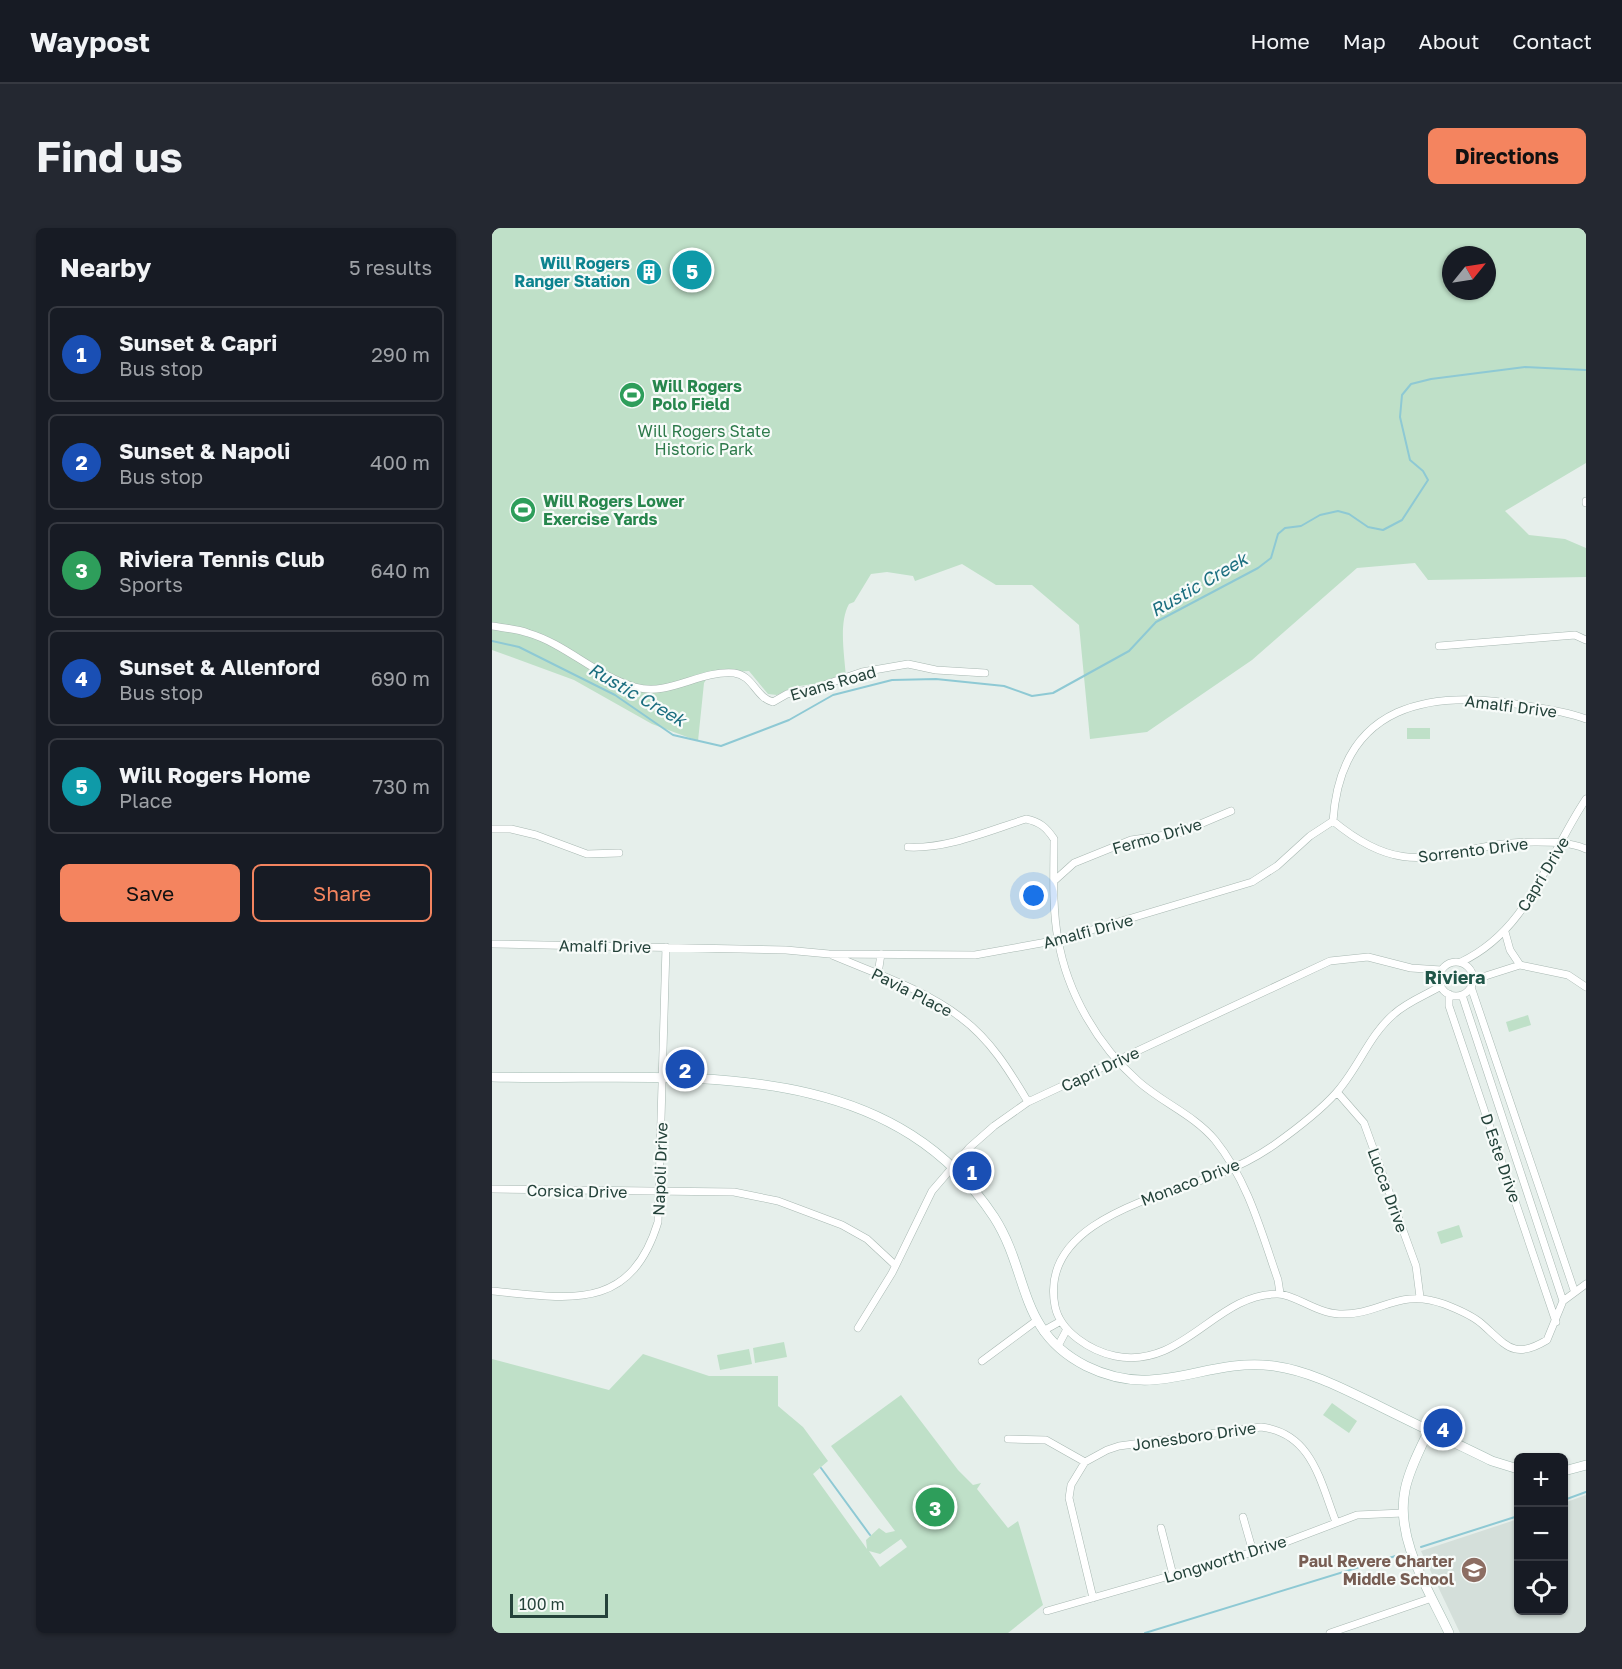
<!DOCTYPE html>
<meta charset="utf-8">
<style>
:root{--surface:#171b24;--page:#242831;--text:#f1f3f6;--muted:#9ea1a6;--line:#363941;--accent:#f4845f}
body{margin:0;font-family:"Golos Text",sans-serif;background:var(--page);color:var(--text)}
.controls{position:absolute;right:18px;bottom:18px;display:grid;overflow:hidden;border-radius:9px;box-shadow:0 2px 4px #0004}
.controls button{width:54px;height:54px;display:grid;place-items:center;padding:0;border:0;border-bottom:2px solid var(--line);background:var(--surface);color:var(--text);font:30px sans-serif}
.compass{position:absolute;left:950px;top:18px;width:54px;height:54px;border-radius:50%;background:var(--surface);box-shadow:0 2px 4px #0004;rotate:60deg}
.scale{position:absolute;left:18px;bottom:15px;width:98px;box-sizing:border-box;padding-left:6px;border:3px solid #24423a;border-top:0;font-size:16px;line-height:21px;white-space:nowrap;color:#24423a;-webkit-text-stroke:4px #f7fbf9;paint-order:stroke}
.you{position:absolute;left:542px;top:668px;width:21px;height:21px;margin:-15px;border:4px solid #fff;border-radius:50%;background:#1a73e8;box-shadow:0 0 0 9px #1a73e833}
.badge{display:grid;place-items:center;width:39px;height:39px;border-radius:50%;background:var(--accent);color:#fff;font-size:20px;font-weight:700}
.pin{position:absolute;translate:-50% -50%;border:3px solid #fff;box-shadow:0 2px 6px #0006}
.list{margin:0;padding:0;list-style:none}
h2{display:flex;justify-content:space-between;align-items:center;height:78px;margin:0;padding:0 24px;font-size:26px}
h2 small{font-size:20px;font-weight:400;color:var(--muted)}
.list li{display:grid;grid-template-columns:39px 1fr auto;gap:18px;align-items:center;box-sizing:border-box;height:96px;margin:0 12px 12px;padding:0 12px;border:2px solid var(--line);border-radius:9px}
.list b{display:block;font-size:22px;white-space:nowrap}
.list p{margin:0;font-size:20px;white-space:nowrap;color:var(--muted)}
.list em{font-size:20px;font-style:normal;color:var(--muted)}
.actions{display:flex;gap:12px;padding:18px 24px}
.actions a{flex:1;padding:14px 0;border:2px solid var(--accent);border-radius:9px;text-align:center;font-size:21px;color:var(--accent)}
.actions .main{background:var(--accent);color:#111}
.icon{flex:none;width:33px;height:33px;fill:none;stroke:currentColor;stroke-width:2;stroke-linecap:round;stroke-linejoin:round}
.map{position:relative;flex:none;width:1094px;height:1405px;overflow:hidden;border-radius:9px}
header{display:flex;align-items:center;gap:36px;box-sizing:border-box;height:84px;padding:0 30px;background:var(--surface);border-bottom:2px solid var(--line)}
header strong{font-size:28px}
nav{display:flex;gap:33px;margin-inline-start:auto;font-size:21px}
.intro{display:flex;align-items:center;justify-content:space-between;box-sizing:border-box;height:144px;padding:0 36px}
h1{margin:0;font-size:42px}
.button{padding:15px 27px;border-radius:9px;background:var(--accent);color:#111;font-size:21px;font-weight:700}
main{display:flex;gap:36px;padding:0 36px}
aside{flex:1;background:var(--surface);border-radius:9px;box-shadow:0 2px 4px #0004}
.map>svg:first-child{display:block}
.built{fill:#d4dfda}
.green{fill:#bfe0c8;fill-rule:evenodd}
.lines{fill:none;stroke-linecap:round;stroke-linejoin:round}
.stream{stroke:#8ec9d4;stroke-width:2}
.street-casing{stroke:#a8b8b2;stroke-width:8}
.secondary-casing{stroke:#a4bbb3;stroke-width:10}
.street{stroke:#fff;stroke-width:7}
.secondary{stroke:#fff;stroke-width:9}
.labels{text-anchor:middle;stroke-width:4.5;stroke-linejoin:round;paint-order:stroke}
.culture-label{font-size:16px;font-weight:bold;fill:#0d838f;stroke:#f7fbf9;text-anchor:end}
.leisure-label{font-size:16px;font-weight:bold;fill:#27864d;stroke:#f7fbf9;text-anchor:start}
.park-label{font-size:16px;fill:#2d7a4b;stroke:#f7fbf9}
.street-label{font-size:16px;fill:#24423a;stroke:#f7fbf9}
.education-label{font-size:16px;font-weight:bold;fill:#785e54;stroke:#f7fbf9;text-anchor:end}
.water-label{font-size:18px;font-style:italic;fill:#1c6f80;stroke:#f7fbf9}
.neighbourhood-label{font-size:18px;font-weight:bold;fill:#1f5548;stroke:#f7fbf9}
</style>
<header>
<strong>Waypost</strong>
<nav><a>Home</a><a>Map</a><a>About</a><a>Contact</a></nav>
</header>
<div class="intro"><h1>Find us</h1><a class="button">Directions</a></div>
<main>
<aside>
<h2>Nearby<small>5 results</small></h2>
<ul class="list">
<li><span class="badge" style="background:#1a4fb4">1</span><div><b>Sunset &amp; Capri</b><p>Bus stop</p></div><em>290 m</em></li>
<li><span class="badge" style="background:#1a4fb4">2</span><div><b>Sunset &amp; Napoli</b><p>Bus stop</p></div><em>400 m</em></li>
<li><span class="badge" style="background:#2e9e5b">3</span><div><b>Riviera Tennis Club</b><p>Sports</p></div><em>640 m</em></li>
<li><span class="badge" style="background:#1a4fb4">4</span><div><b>Sunset &amp; Allenford</b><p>Bus stop</p></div><em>690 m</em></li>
<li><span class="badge" style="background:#0f9aa8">5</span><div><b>Will Rogers Home</b><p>Place</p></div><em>730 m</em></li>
</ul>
<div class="actions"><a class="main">Save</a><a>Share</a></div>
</aside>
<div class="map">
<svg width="1094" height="1405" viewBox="0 0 1094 1405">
<rect width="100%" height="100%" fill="#e6efeb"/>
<path class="built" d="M1094 1267V1405H968L929 1323 1026 1291V1382H1072V1275Z"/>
<path class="green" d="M0 0H1094V235L1013 283 1037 307 1073 311 1094 320V349L936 352 923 335 865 340 760 432 655 504 598 511 587 397 540 357H504L470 336 423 353 421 348 395 344 379 346 362 374 357 376C346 396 353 429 354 451L301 459 285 467 276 466 257 443 218 445 212 455 206 513 160 496 82 452 0 422ZM959 27H995V63H959Z
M915 500H938V511H915Z
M1036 787 1039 797 1017 804 1014 794Z
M967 997 971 1009 949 1016 945 1004Z
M292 1114 295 1129 263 1135 261 1120Z
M257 1121 260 1136 228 1142 225 1127Z
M151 1126 217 1148H286V1178L311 1199 336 1233 321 1246 375 1321 374 1312 387 1300 394 1305 403 1303 339 1218 409 1167 466 1242 481 1257 489 1255 485 1261 516 1300 526 1293 551 1377 516 1405H0V1131L117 1162ZM409 1311 415 1319 388 1339 377 1323 388 1326Z
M840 1175 865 1193 857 1205 831 1187Z"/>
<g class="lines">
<path class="stream" d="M0 413 27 419 123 467 181 507 229 518 297 492 341 467 400 452 444 451 512 458 540 468 561 465 637 423 664 394 766 340 779 330 786 306 793 300 809 298 828 287 846 283 857 286 876 299 891 302 910 292 936 252 931 243 918 232 908 189 910 167 919 156 939 151 1033 139 1094 142
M329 1240 378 1307
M1072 1272 1094 1264
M929 1319 1026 1288
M653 1405 910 1326"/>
<g class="street-casing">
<path id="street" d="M1094 273V275
M0 398C12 400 25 401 36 405 74 416 104 448 143 459 177 469 207 442 242 445 261 447 264 470 281 474L295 466 320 461 370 444 416 436 444 442 493 445
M947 418 1083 407 1094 412
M841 593C923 661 955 613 1045 614 1062 614 1078 614 1094 621
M0 601H19L44 607 95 626 127 625
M416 619C455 621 496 603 534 591 548 594 554 599 562 611 562 644 560 678 566 711 575 765 606 818 647 854 671 875 702 887 723 912 756 953 769 1003 786 1052L788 1065
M562 653 582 635 639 612 687 605 739 583
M1013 704 1018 722 1028 737
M0 716 294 722 337 726 483 727 566 712 760 654 785 638 818 608 841 593C849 475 939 460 1036 478 1056 481 1075 484 1094 491
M340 727C382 745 432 761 468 789 498 811 517 842 536 874
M947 751a17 17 0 1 1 34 0a17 17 0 1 1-34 0Z
M969 734C1037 702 1055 629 1094 571
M386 746 389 726
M981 752 1028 737 1076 747 1094 759
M949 758C934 767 915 774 902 786 877 807 866 841 844 865 827 884 803 902 782 917 766 928 747 938 729 945 672 968 546 992 563 1078 568 1104 599 1123 623 1128 691 1142 724 1065 786 1066 802 1066 824 1085 847 1086 888 1088 906 1059 952 1076 965 1081 980 1087 990 1096 1015 1118 1022 1132 1055 1112L1071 1073 1094 1056
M979 759 1082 1062
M957 766V778L1064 1094
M970 767 1071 1073
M845 864 872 895 924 1038 928 1069
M0 961 242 964 286 973 350 997 375 1011 403 1037
M0 1063C77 1070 138 1085 166 994L174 719
M366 1100 400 1045 440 963 477 920 502 898 536 874 838 733 876 729 919 740 949 742
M551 1103 569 1093
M566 1118 575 1101
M490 1133 544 1093
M516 1211 554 1212 593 1234 615 1222 627 1218 769 1199C820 1205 828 1253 844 1294
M593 1234 579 1257 577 1270 601 1370
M751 1289 761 1324
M669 1300 681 1347
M555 1383 786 1317 865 1287 911 1285
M838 1405 940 1370"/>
</g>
<g class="secondary-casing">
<path id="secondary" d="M0 849C175 854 390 819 502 989 538 1045 525 1103 594 1138 667 1174 711 1129 782 1138 818 1143 852 1161 885 1177 923 1196 961 1214 1000 1233L1026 1241
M937 1202C928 1221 917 1242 913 1262 903 1312 937 1362 957 1405
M1072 1243 1094 1237"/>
</g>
<use href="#street" class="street"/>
<use href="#secondary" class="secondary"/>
</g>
<defs>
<g id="building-disc" transform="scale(1.35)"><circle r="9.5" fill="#0f9aa8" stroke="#f7fbf9"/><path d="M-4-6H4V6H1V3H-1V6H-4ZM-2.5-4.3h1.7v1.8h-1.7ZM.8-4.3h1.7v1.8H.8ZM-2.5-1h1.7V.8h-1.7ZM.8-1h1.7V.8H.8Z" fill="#fff"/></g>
<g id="stadium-disc" transform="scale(1.35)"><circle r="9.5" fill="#2e9e5b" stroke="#f7fbf9"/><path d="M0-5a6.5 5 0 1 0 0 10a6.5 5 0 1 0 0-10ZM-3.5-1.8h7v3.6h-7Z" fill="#fff"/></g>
<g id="school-disc" transform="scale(1.35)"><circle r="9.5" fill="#8d6e63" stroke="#f7fbf9"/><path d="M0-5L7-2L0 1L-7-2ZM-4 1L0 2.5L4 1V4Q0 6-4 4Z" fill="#fff"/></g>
</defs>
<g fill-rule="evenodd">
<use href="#building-disc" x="157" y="44"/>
<use href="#stadium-disc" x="140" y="167"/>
<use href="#stadium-disc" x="31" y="282"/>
<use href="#school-disc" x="982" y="1342"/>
</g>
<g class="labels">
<g class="culture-label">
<text x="138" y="41">Will Rogers<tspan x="138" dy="18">Ranger Station</tspan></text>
</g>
<g class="leisure-label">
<text x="160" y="164">Will Rogers<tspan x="160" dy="18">Polo Field</tspan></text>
<text x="51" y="279">Will Rogers Lower<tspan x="51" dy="18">Exercise Yards</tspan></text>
</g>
<g class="park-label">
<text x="212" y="209">Will Rogers State<tspan x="212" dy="18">Historic Park</tspan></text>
</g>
<g class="street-label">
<text transform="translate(341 455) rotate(-16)" y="6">Evans Road</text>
<text transform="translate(1019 478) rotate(7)" y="6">Amalfi Drive</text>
<text transform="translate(665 608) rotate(-16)" y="6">Fermo Drive</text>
<text transform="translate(981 622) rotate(-7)" y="6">Sorrento Drive</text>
<text transform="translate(1051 646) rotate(-59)" y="6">Capri Drive</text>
<text transform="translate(596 703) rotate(-15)" y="6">Amalfi Drive</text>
<text transform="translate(113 718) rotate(1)" y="6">Amalfi Drive</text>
<text transform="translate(420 764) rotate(27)" y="6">Pavia Place</text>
<text transform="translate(608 841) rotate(-25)" y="6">Capri Drive</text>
<text transform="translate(1009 930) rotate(71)" y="6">D Este Drive</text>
<text transform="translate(168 941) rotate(-88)" y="6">Napoli Drive</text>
<text transform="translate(698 954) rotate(-21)" y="6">Monaco Drive</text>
<text transform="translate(896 962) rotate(70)" y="6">Lucca Drive</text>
<text transform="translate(85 963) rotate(1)" y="6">Corsica Drive</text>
<text transform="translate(702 1208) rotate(-8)" y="6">Jonesboro Drive</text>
<text transform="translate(733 1331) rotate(-17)" y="6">Longworth Drive</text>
</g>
<g class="education-label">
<text x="962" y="1339">Paul Revere Charter<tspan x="962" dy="18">Middle School</tspan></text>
</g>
<g class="water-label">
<text transform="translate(707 357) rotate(-30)" y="6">Rustic Creek</text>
<text transform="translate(145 467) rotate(30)" y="6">Rustic Creek</text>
</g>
<g class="neighbourhood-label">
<text x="963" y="756">Riviera</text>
</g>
</g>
</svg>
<div class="controls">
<button>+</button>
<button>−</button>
<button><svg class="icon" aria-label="locate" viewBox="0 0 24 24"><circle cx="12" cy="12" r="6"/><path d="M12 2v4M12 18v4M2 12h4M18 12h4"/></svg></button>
</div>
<svg class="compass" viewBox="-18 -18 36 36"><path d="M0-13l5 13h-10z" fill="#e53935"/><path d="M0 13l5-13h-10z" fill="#9ea1a6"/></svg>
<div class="scale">100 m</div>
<div class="you"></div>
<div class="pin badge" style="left:480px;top:943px;background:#1a4fb4">1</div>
<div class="pin badge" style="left:193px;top:841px;background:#1a4fb4">2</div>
<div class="pin badge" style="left:443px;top:1279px;background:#2e9e5b">3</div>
<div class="pin badge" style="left:951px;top:1200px;background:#1a4fb4">4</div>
<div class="pin badge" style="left:200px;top:42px;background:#0f9aa8">5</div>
</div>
</main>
